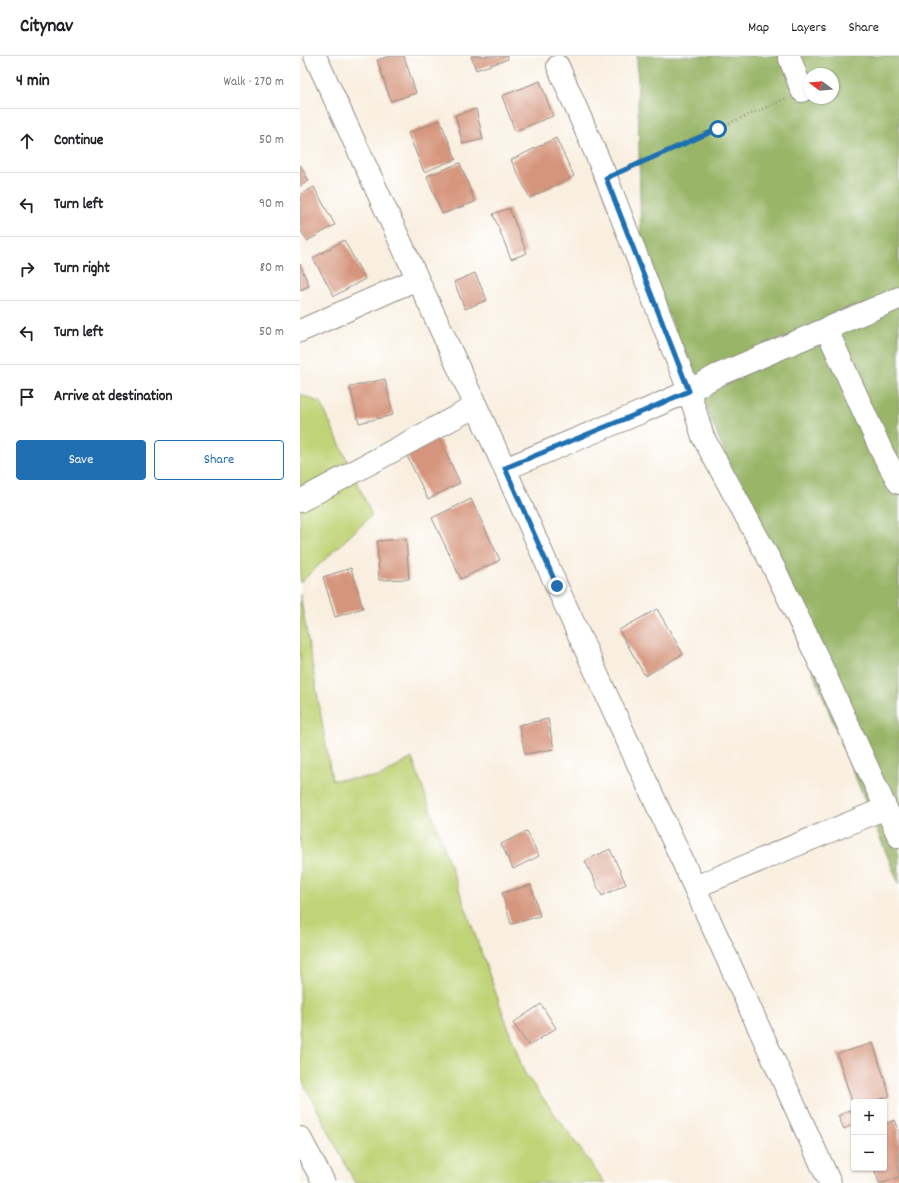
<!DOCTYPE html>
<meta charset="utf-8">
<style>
:root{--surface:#fff;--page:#f2f2f2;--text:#202124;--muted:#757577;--line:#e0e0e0;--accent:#1f6fb2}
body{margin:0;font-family:Dekko,sans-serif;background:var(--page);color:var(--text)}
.controls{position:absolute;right:12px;bottom:12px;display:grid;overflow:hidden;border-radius:4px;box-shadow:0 1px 3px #0004}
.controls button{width:36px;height:36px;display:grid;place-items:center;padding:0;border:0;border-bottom:1px solid var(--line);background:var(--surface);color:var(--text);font:20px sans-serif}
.compass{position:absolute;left:503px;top:12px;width:36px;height:36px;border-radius:50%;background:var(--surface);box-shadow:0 1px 3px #0004;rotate:286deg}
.stop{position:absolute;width:12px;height:12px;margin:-9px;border:3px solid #1f6fb2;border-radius:50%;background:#fff}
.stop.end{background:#1f6fb2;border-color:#fff;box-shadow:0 1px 4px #0008}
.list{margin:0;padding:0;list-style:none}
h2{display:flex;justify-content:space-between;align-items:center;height:52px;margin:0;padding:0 16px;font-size:17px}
h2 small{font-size:13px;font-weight:400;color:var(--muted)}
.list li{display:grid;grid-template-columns:26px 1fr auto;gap:12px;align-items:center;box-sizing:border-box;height:64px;padding:0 16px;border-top:1px solid var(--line)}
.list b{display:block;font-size:15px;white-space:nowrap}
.list em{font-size:13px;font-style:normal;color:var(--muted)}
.actions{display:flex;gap:8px;padding:12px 16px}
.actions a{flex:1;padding:9px 0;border:1px solid var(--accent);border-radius:4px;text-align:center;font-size:14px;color:var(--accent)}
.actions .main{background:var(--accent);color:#fff}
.icon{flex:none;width:22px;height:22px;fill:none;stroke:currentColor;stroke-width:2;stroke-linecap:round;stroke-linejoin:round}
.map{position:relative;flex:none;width:599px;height:1127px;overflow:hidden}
header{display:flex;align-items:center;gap:24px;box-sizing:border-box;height:56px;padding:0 20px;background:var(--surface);border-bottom:1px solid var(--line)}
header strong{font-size:19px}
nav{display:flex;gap:22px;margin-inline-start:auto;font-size:14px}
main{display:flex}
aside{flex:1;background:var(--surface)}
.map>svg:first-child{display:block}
.green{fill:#c0d376;stroke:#767f50}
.forest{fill:#98b567;stroke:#627049;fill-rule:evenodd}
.building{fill:#d5947b}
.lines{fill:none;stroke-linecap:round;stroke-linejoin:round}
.minor-casing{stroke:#928d86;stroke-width:24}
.major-casing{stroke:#928d86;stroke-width:24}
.path{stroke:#928d86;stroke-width:2.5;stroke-dasharray:1 3;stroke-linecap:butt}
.minor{stroke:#fff;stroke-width:22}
.major{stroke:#fff;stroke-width:22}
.route{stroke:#1f6fb2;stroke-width:5}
</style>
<header>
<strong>Citynav</strong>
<nav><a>Map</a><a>Layers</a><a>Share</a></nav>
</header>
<main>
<aside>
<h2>4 min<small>Walk · 270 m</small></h2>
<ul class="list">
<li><svg class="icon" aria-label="ahead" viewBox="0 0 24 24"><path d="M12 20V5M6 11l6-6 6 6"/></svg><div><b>Continue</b></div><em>50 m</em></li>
<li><svg class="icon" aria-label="left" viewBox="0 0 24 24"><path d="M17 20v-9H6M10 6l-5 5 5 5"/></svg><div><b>Turn left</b></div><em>90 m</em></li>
<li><svg class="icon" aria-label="right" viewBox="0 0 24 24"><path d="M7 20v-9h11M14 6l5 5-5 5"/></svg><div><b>Turn right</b></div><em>80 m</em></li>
<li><svg class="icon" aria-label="left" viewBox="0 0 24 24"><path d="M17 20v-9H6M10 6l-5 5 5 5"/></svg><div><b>Turn left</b></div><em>50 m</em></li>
<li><svg class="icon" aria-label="arrive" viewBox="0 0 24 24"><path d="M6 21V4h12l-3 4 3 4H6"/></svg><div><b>Arrive at destination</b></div></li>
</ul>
<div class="actions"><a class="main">Save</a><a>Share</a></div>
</aside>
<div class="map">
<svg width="599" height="1127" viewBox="0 0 599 1127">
<rect width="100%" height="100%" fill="#fff"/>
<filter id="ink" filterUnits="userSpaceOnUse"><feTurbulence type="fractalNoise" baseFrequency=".025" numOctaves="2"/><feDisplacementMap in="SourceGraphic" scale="8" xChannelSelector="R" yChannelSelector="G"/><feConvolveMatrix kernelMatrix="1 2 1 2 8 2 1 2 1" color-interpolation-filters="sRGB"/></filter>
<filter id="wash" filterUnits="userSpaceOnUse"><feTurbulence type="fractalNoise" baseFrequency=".012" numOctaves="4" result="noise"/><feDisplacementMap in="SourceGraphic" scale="16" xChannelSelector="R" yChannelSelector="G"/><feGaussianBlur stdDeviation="0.9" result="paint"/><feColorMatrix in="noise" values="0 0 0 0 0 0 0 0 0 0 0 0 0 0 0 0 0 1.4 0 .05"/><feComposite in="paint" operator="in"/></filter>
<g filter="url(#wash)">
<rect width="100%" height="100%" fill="#f9efe0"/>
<path class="green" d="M0 338 21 347 72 459 0 527Z
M0 538 32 724 79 721 112 702 224 1016 305 1127H55L0 1020Z"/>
<path class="forest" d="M337 0H599V829L341 190ZM509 18H533V42H509Z"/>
<g id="blocks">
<path class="building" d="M90 0H104L116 37 91 45 77 4Z
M171 0H207L208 3 176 14Z
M240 25 253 60 215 75 202 40Z
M176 53 183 83 163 88 155 59Z
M140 64 156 103 124 116 108 77Z
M256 82 274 120 230 142 211 104Z
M160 107 175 146 142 158 127 120Z
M0 109 9 125 0 130Z
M14 131 35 169 7 185 0 173V139Z
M209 152 227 197 211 203 193 158Z
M44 184 65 223 34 240 13 202Z
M0 208 9 230 0 234Z
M175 217 187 244 165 253 154 226Z
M85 323 93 359 59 367 50 331Z
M139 382 160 427 128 443 106 398Z
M171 443 200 504 161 523 132 462Z
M106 483 109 523 79 524 77 485Z
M51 512 63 552 35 561 23 521Z
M357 553 383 598 345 620 319 574Z
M248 663 254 693 225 698 219 669Z
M227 775 239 800 213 813 201 788Z
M310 793 326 828 302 840 285 805Z
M231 829 240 860 211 868 202 837Z
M241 948 256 972 229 990 213 967Z
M573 987 590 1040 572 1046H554V1052L537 998Z
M550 1054 554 1062V1068L544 1073 538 1060Z
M595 1064 599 1074V1121L583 1127H579L574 1112H584V1068Z"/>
</g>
</g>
<g filter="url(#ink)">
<use href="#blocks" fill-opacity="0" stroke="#928d86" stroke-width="1"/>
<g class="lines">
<g class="minor-casing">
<path id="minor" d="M489 0 502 35
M258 10 306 121 389 335 403 381 474 512 519 605 599 781
M527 274 582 396 599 427
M0 275 117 223
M205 413 344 355 389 335 418 319 599 242
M0 445 176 350
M395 831 586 752
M0 1082 24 1127"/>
</g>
<g class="major-casing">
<path id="major" d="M15 0 205 413 257 531 530 1127"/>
</g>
<path class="path" d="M323 114 485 43"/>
<use href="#minor" class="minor"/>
<use href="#major" class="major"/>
</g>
</g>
<g class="lines" filter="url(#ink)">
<path class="route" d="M257 530 205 412 344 355 389 335 306 122 418 73"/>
</g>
</svg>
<div class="controls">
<button>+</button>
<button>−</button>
</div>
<svg class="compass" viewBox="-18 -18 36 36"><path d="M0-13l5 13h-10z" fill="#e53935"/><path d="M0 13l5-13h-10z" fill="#757577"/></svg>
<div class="stop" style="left:418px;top:73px"></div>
<div class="stop end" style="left:257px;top:530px"></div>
</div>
</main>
